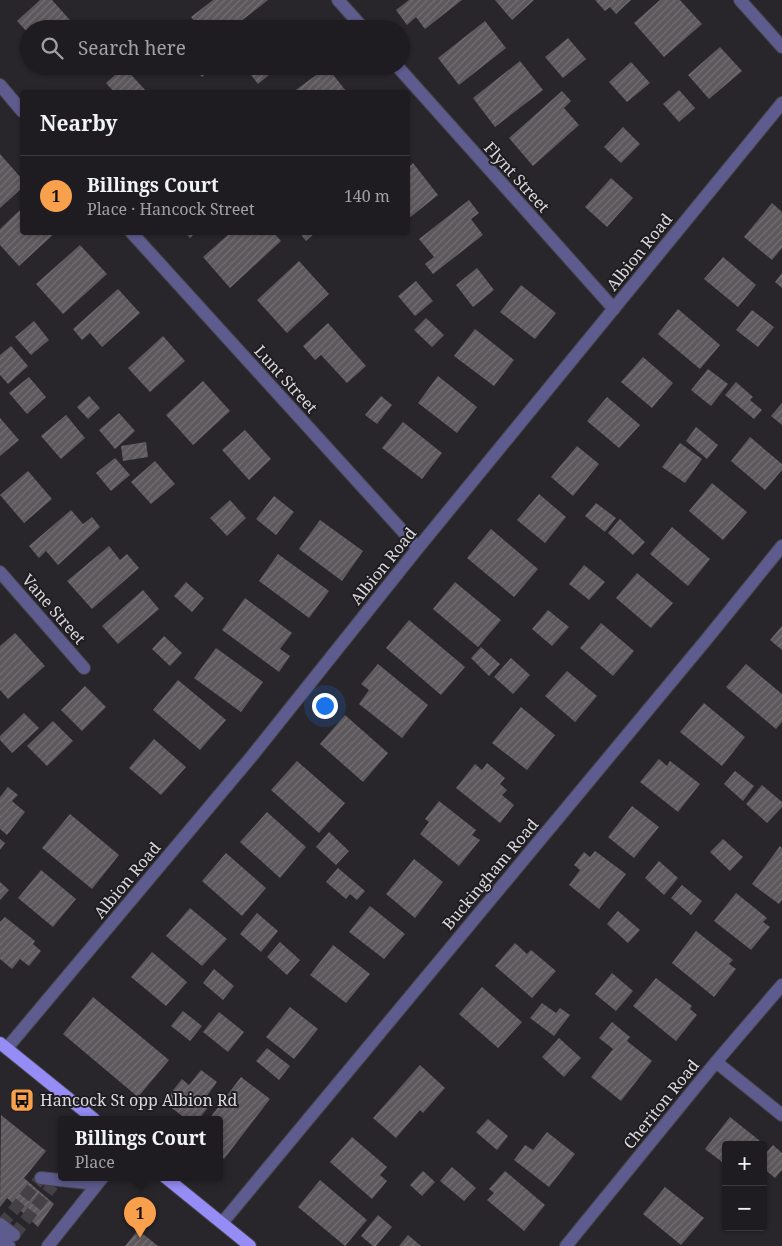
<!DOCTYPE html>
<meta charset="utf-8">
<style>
:root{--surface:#1e1c20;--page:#2b292d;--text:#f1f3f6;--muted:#a1a1a5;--line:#3c3a3e;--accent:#f9a04c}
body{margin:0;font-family:"Noto Serif",serif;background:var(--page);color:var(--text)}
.controls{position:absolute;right:15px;bottom:15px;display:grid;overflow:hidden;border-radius:5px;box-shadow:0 1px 4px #0004}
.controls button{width:45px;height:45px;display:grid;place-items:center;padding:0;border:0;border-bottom:1px solid var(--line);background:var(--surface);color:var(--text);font:25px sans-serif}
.you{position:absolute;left:324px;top:705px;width:18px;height:18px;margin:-12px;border:4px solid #fff;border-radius:50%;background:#1a73e8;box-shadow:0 0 0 8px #1a73e833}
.badge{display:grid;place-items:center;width:32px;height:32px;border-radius:50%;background:var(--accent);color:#111;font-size:16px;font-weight:700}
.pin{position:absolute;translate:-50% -41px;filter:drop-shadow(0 1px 2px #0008)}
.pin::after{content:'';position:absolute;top:26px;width:18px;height:15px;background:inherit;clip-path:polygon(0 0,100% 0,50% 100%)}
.popup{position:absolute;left:58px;top:1116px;width:165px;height:65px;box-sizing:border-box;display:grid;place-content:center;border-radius:5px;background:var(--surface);filter:drop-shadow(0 1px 4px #0005);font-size:16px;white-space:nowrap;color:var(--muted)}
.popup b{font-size:19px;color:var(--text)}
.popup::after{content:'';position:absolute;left:50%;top:100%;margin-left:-10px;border:10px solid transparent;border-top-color:var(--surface)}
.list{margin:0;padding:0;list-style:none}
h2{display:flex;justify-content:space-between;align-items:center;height:65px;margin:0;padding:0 20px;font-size:21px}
h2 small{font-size:16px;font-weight:400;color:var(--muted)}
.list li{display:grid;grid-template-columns:32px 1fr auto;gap:15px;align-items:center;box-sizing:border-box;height:80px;padding:0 20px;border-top:1px solid var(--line)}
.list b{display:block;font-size:19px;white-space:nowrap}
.list p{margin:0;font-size:16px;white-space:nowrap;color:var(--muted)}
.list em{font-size:16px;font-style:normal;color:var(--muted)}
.icon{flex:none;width:28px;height:28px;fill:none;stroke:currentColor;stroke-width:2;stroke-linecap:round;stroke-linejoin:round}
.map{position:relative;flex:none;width:782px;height:1246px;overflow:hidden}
.search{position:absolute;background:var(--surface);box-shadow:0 1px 4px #0004;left:20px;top:20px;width:390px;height:55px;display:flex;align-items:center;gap:12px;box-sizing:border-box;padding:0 18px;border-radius:28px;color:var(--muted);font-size:19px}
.panel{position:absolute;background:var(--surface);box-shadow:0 1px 4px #0004;left:20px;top:90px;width:390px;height:145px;border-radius:5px}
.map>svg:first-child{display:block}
.building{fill:url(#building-hatch)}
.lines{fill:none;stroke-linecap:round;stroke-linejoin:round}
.minor-tunnel{stroke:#434146;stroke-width:12;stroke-dasharray:12 6;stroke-linecap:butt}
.minor-casing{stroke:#444347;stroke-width:14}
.major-casing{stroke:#444347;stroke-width:14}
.minor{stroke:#5e5b8e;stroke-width:12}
.major{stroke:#968cf6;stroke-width:12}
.labels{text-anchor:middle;stroke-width:4;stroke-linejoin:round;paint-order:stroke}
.street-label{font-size:16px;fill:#dad9dc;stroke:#1f1d21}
.poi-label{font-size:16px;fill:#dad9dc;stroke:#1f1d21;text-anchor:start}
</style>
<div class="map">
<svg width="782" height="1246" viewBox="0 0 782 1246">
<defs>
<pattern id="building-hatch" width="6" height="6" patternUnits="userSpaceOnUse" patternTransform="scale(1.25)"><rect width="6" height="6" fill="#5d585c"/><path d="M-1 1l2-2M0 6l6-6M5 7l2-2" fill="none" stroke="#746f73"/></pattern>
</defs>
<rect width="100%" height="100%" fill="#28262b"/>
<path class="building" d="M40 0H52L78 29H29V34L17 21Z
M213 0H268L231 29H201L191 17Z
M409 0H462L425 29 416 17 407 25 396 10Z
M495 0H534L512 20Z
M595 0H631L616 14 610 7 605 11Z
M660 0H680L702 24 664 57 634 23Z
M485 21 506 48 459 85 438 58Z
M288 22 293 29H279Z
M568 38 586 59 563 78 545 57Z
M720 47 742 71 709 99 688 75Z
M520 61 543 90 495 127 473 98Z
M631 62 650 83 627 102 609 82Z
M192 66H214L202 77Z
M244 66H280L258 84Z
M124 67 147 92H114L106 83Z
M327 67 346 91 293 92Z
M679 90 695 108 679 122 663 104Z
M562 91 571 101 564 108 579 125 533 166 509 138Z
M623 127 640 144 621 163 604 147Z
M0 154 22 179V188L0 208Z
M413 163 438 195 408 219V168Z
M611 178 633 198 607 227 585 207Z
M469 200 479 213 471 219 483 235 433 274 425 264 434 257 419 239Z
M772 203 782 212V248L772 260 744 237Z
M22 208V232H56L19 266 0 245V229Z
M185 232H196L190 238Z
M231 232H273L281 241 230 288 203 257Z
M299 232H316L306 241Z
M80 245 107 274 63 314 36 284Z
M723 257 756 285 738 307 704 279Z
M299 261 329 294 287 333 257 300Z
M477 268 494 290 473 307 456 285Z
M782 273V288L775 282Z
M416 281 433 301 415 316 398 296Z
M521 285 556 313 535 339 500 312Z
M118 289 140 313 102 347 90 333 82 340 73 329Z
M678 309 720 345 700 369 658 334Z
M752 310 774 327 758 347 736 330Z
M426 318 444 335 432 347 414 330Z
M34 321 49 340 31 355 15 337Z
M328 323 366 366 347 383 321 355 315 360 303 346Z
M475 329 514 360 494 386 454 356Z
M163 336 185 361 150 392 128 368Z
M11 346 28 366 8 384 0 375V355Z
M643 357 673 383 652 408 621 382Z
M708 369 728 384 711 406 691 390Z
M438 376 477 407 457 433 418 403Z
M29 377 46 397 27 414 9 393Z
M203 381 230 411 193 445 166 415Z
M736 382 753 397 750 400 762 410 754 419 725 395Z
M89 396 100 408 88 419 77 407Z
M381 396 392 405 377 424 365 415Z
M607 397 640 425 619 448 587 421Z
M782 403V425L771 416Z
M119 413 135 431 115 449 99 430Z
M66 415 85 438 61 459 41 436Z
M0 418 19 440 0 456Z
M403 422 442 453 422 479 382 448Z
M696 427 718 445 707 459 686 441Z
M245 430 271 459 249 480 222 450Z
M750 437 782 464V470L765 490 731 461Z
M146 442 148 457 123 461 121 446Z
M680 443 702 459 685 483 662 467Z
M577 446 599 464 573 496 551 477Z
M115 458 130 475 111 491 96 473Z
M155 461 175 484 151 504 131 482Z
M28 471 52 499 24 523 0 495Z
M712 483 747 512 723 540 689 511Z
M539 494 566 517 545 543 517 520Z
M274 496 294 512 276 535 256 519Z
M230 500 246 518 227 536 210 518Z
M596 503 616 518 605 532 585 516Z
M71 510 83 524 92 517 100 527 58 565 46 551 39 558 29 546Z
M620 519 645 542 633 555 608 533Z
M320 520 363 551 342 581 299 549Z
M672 527 710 559 688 586 650 554Z
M491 529 538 569 514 597 467 558Z
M109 546 120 560 127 554 139 568 92 609 67 581Z
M278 554 329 591 309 618 259 581Z
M584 565 605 582 589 600 569 584Z
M637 573 673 603 651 628 616 598Z
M186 582 204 598 192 612 174 596Z
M455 582 501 620 478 647 433 609Z
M143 590 159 609 118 644 102 626Z
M245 598 292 633 280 649 290 656 279 672 222 630Z
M548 610 569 627 552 646 532 629Z
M409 620 465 667 441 695 386 648Z
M601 623 634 651 613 676 580 648Z
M782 626V650L770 640Z
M15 633 45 666 8 699 0 690V646Z
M164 636 182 653 170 666 152 649Z
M481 647 500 664 489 676 471 658Z
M216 648 263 682 241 712 194 678Z
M511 658 530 675 513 694 494 677Z
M378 664 428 705 402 738 359 704 369 690 361 684Z
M746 664 782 694V722L776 729 726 687Z
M567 671 597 696 575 722 545 696Z
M178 680 226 720 200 750 153 710Z
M85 686 106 707 82 731 61 710Z
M704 703 745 737 722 766 680 732Z
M521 707 555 735 527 770 492 743Z
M24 713 39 728 12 753 0 740V736Z
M345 715 388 753 363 782 320 744Z
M53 721 73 741 47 766 27 746Z
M154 739 186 767 161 795 129 768Z
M659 759 667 766 670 761 700 784 678 812 640 782Z
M297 761 345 803 319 833 271 790Z
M487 763 505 778 500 784 507 790 502 795 514 805 500 823 456 788 475 764 482 770Z
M735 771 754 786 743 801 724 784Z
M762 785 782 802V807L767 823 746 804Z
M8 787 18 795 12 801 25 812 7 835 0 829V797Z
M439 801 476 830 472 835 480 840 459 866 420 834 429 822 425 819Z
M632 806 659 827 634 858 608 837Z
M267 812 306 847 280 878 240 842Z
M70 814 119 855 92 889 42 848Z
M329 832 349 851 336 865 316 847Z
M0 839 5 843 0 850Z
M723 839 743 857 730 871 710 852Z
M780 846 782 848V900L779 904 752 884Z
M595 851 626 874 599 909 569 885 580 870 574 865 584 852 590 857Z
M226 853 266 888 242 916 202 881Z
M414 859 443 882 415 918 386 894Z
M659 861 678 878 664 895 645 878Z
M338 868 365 891 357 900 350 894 346 899 326 882Z
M41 870 76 899 53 927 18 898Z
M0 882 9 890 0 900Z
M682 885 702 901 691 915 671 898Z
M736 893 767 918 763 922 770 927 751 950 714 921Z
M370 906 405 934 384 959 349 932Z
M190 908 227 939 202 966 166 936Z
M618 911 640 930 628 943 607 924Z
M257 913 278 931 261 952 240 934Z
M5 917 35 941 33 944 41 951 29 966 20 959 12 969 0 959V922Z
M696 931 733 960 729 964 736 969 714 997 672 963Z
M280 942 300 960 287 975 267 957Z
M515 943 527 954 531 950 556 971 532 998 495 966Z
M333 945 370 974 346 1003 310 975Z
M152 952 187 982 166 1006 131 977Z
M214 969 234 986 223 1000 203 983Z
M612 973 633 991 616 1011 595 994Z
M656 978 692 1006 690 1009 697 1015 676 1041 633 1006Z
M482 987 522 1022 498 1048 459 1014Z
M93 997 169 1060 138 1097 63 1034Z
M542 1003 556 1013 560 1008 570 1015 554 1036 530 1018Z
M290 1007 318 1029 294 1059 266 1037Z
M183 1011 202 1026 190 1041 171 1026Z
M219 1012 244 1032 228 1052 203 1032Z
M612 1022 630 1037 627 1041 652 1061 621 1101 591 1077 613 1049 599 1038Z
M559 1038 581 1058 564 1077 542 1057Z
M267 1048 290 1066 279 1080 256 1061Z
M420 1065 445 1088 423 1113 420 1110 396 1138 373 1118Z
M201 1070 217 1082 206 1097 212 1102 199 1119H186L164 1102 182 1079 189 1085Z
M241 1077 270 1099 224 1159 219 1155V1119H209Z
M1 1115 46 1151 24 1178 54 1204 38 1227 7 1198 0 1207Z
M730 1117 760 1141 757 1145H726V1165L705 1149Z
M488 1119 508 1136 497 1150 476 1132Z
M547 1132 575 1154 549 1187 514 1160 525 1145 533 1150Z
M352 1137 387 1167 380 1175 387 1181 372 1199 330 1162Z
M773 1145 782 1153V1170L775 1178 763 1168V1156Z
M452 1167 476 1188 464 1201 440 1181Z
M423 1171 435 1182 422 1196 410 1185Z
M505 1171 545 1205 524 1231 487 1200 494 1193 489 1189Z
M320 1180 367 1220 345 1246 298 1207Z
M665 1187 704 1218 681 1245 643 1214Z
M378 1215 392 1227 376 1246H373L361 1236Z
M138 1230 158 1246H125Z
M408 1235 421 1246H399Z"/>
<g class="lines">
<path class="minor-tunnel" d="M1 1225 41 1178
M14 1235 53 1185"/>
<g class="minor-casing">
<path id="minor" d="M338 0 364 29
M740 0 782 47
M397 66 614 309
M0 85 22 111
M131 232 418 548
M0 572 84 668
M7 1048 252 756 418 548 782 103
M716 1062 782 1115
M41 1178 97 1184
M222 1223 706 640 782 546
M0 1224 14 1235
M0 1238 9 1246
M48 1246 103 1177
M566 1246 716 1062 782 985"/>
</g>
<g class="major-casing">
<path id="major" d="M0 1043 94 1119
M165 1177 250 1246"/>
</g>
<use href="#minor" class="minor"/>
<use href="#major" class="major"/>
</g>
<defs>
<g id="bus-square" transform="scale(1.25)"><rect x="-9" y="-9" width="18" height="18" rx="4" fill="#f9a04c" stroke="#1f1d21"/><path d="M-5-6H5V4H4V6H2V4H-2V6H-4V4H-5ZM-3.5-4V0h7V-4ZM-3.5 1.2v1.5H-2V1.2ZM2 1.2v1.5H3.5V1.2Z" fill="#111"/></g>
</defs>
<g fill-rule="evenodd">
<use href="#bus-square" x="22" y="1100"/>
</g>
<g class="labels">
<g class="street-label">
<text transform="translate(517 177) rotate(48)" y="6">Flynt Street</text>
<text transform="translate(639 252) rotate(-51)" y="6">Albion Road</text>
<text transform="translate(286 379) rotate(48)" y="6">Lunt Street</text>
<text transform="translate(383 566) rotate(-51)" y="6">Albion Road</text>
<text transform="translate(54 609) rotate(49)" y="6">Vane Street</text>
<text transform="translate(490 874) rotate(-50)" y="6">Buckingham Road</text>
<text transform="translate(127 880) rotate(-50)" y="6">Albion Road</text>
<text transform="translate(661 1104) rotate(-51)" y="6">Cheriton Road</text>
</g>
<g class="poi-label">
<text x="40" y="1106">Hancock St opp Albion Rd</text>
</g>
</g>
</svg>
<div class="controls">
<button>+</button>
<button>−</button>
</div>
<div class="you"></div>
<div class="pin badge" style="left:140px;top:1238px">1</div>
<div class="popup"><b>Billings Court</b>Place</div>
<div class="search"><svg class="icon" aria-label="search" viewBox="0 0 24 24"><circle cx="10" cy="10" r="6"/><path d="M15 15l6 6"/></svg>Search here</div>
<section class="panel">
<h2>Nearby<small></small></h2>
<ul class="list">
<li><span class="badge">1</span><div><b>Billings Court</b><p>Place · Hancock Street</p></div><em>140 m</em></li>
</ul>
</section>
</div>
